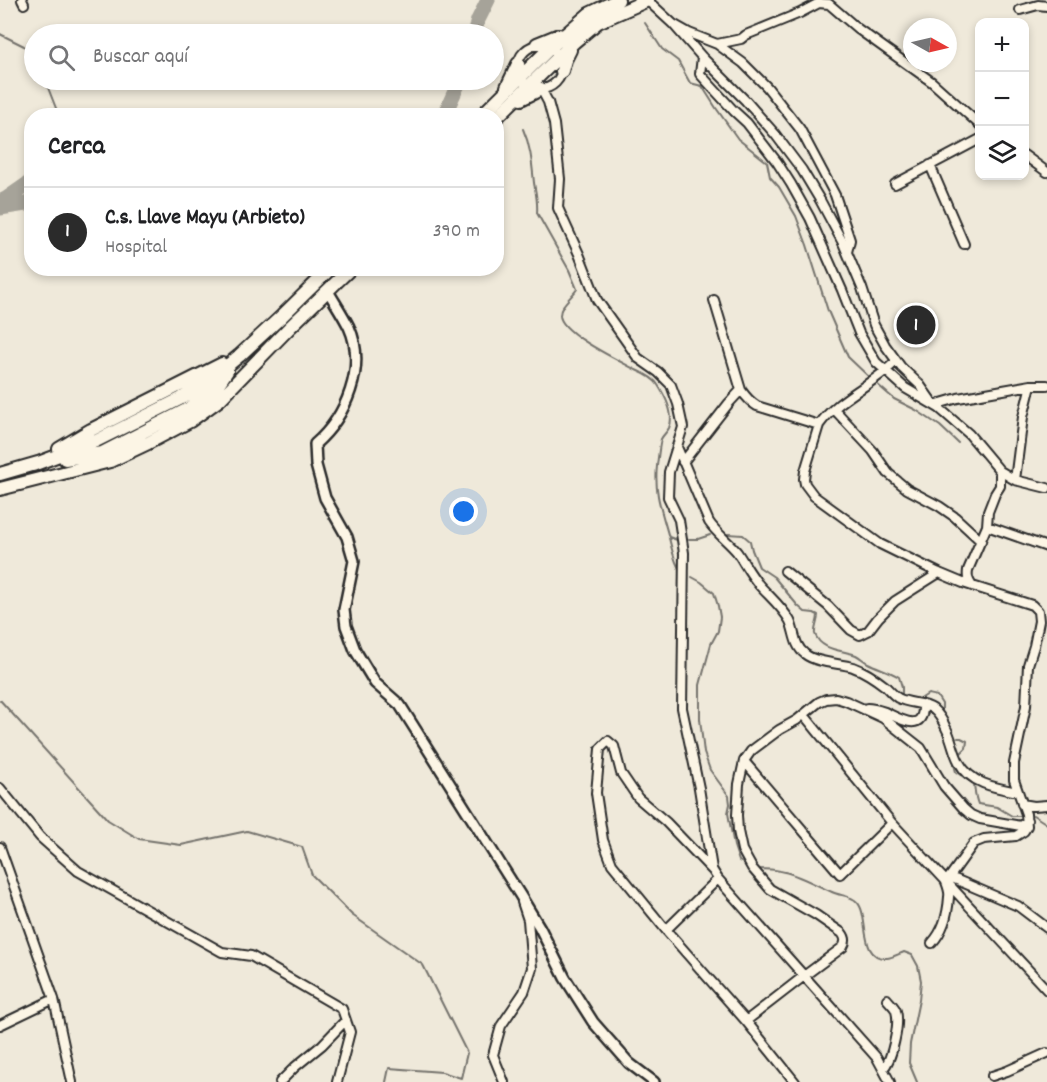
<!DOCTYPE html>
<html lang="es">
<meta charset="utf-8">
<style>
:root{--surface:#fff;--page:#f6f6f6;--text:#202124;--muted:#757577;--line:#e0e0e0;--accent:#2b2b2b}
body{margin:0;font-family:Dekko,sans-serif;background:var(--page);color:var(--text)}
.controls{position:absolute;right:18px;top:18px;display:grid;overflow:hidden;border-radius:12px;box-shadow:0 3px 9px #0003}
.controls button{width:54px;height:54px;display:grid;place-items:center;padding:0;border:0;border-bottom:2px solid var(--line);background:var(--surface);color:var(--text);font:30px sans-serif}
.compass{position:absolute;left:903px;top:18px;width:54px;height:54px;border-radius:50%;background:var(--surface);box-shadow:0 3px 9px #0003;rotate:98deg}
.you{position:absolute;left:464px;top:512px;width:21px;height:21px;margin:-15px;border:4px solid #fff;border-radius:50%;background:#1a73e8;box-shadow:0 0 0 9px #1a73e833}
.badge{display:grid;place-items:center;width:39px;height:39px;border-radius:50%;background:var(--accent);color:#fff;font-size:20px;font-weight:700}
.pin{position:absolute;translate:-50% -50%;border:3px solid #fff;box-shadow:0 2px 6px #0006}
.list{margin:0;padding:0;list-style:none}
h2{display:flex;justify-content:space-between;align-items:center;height:78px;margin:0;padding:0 24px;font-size:26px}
h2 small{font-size:20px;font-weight:400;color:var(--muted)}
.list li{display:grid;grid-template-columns:39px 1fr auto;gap:18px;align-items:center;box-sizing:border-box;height:90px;padding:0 24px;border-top:2px solid var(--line)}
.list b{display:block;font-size:22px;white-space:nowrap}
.list p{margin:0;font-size:20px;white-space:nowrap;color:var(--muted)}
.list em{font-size:20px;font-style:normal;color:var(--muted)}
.icon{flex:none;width:33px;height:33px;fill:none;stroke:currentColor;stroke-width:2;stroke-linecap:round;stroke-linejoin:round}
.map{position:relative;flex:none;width:1047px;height:1082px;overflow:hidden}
.search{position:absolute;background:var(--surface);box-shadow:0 3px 9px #0003;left:24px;top:24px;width:480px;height:66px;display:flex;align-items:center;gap:15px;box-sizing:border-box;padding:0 21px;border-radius:33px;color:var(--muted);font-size:22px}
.panel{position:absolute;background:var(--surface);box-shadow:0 3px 9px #0003;left:24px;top:108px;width:480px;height:168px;border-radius:24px}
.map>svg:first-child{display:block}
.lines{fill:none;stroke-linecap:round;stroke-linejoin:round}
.stream{stroke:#75736d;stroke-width:2}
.river{stroke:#a6a399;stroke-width:15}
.minor-casing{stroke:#2b2b2b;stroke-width:12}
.tertiary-casing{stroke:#2b2b2b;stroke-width:14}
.trunk-casing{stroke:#2b2b2b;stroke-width:16}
.minor{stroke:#fcf5e5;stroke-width:8}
.tertiary{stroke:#fcf5e5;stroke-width:9}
.trunk{stroke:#fcf5e5;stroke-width:12}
</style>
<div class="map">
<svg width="1047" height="1082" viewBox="0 0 1047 1082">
<rect width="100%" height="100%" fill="#efe9da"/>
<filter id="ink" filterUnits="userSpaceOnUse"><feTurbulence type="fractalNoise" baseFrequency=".0167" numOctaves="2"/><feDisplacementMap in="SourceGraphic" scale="12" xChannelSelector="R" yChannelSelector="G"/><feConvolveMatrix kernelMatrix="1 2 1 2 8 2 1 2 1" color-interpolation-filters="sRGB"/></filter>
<g filter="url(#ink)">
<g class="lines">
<path class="stream" d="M645 23 662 49 678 61 690 83 702 86 716 108 738 139 767 162 770 177 779 187 796 216 807 245 828 311 848 357 869 377
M0 34 24 46 34 59
M45 80 59 116
M479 80 482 83
M523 129C531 147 532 164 534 183 536 194 538 202 537 213L569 270 577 289C572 297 560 305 560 315 560 333 620 361 636 370 643 373 654 378 658 385 665 396 675 415 669 428 667 432 663 435 661 439 659 447 658 458 657 466 654 493 662 512 669 538 672 549 674 562 681 572
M878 385 894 399 916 410 940 426 958 443
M728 534 743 535 750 541 752 550 759 567 774 577 798 606 805 612 814 613 818 615C818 622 814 628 815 634 821 651 843 650 856 655 860 657 864 661 868 663 878 668 889 671 899 677L902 687V697
M669 537 677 540
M689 539H698L710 535
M692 577 701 582 714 593 718 606 720 617 718 631 711 644 700 685V719L704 753 710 770 729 796 730 804 728 813 734 846 739 861 746 865
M0 700 108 820 139 839 181 845 247 831 302 847 312 875 352 915 423 965 467 1053 461 1078 442 1072 389 1068 386 1082
M919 700 928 694 937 696 942 704V711
M958 738H961L967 741 966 748 959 755
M954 764 956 772 974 784C975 791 975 797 978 804L997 807 1012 816H1022
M1033 815 1047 824
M757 869C765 869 773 869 780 871 798 874 815 885 832 892 840 896 851 895 857 902 870 915 858 960 887 958 891 958 899 954 904 952L912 955 918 966 921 981 919 1000 910 1044 909 1063 917 1082"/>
<path class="river" d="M474 34 478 20 488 0
M442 116 447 109 460 80
M0 201 6 199 32 181
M0 208 32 203"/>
<g class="minor-casing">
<path id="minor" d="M22 0 24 4
M647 0 673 24 689 33 717 44 743 63 767 87 800 129 835 195 850 240 847 252
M1020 10 1038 5 1047 6
M673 24 702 57 746 101 775 134 802 170 820 200 843 243 862 288 874 325 885 345 901 367 920 385 934 405 958 398 1031 385H1047
M717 44 741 39 746 35 800 13 819 3 829 4 858 29 932 82 980 125
M518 67a22 22 0 1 1 44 0a22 22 0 1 1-44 0Z
M702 57 700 74 734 111 747 123 777 162 791 184 810 218 842 290 859 333 876 362 905 388 939 408 969 434 1000 471 1015 480 1047 488
M541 89 548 102 554 124 560 179 558 208 579 254 597 300 638 358 658 372 671 385 678 404 683 427 669 472 668 497 679 520 684 553 682 708 699 788 712 869
M1024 155 1047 172
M930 165 964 244
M895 184 980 139
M714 300 741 390C746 397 750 402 757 406L819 425
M896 361C873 385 839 397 819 425L805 471 804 479 805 484 814 496 880 544 939 573 963 583 1032 605 1038 611 1039 621 1034 646 1028 665 1026 706 1014 763V780L1026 814 1027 826 1024 831 1016 836 984 839 974 843 946 882C948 887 950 892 949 897 948 913 943 931 932 943
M834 409 873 451 888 473 907 489 939 506 955 517 981 541
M677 447 709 522C717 534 728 541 737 552 745 564 751 576 760 586 770 597 783 608 790 621 795 632 794 646 805 654 816 663 839 663 853 667 864 671 876 679 885 686 889 690 893 695 898 698 909 704 923 702 933 709 939 714 943 721 946 728 952 739 953 751 959 762 970 784 996 788 1018 792
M683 462 729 403 741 390
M1015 480 1023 417 1031 385
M987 526 1047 547
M785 571 828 606 851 630 860 635 868 631 878 618 895 601 939 573
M972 586C968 580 967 577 968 570L987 526 988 512 995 494 1000 486V471
M867 708C873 708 879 710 885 712 900 719 924 734 923 705
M804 715 892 823 1047 990
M744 761 840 874 892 823
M0 788 40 837 78 871 222 952 251 956 342 1009 350 1032 337 1082
M1022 804 1034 806 1047 805
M0 847 54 999 72 1082
M950 877 1018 906 1047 928
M666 930 718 879
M746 1021 804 976 843 947C846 942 846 938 842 933L816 915 770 889 752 868 742 850 738 831 737 815 739 784 744 761 751 751 779 730 797 720 819 702 826 699 836 698 846 701 883 718 921 748 944 786 964 809 971 815 980 819 1021 826 1027 820
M0 1025 54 999
M883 1069C892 1060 900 1024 896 1011 895 1007 890 1003 887 999
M992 1076 1007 1071 1047 1053
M280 1082 295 1067 322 1045 346 1020
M504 1082 493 1055 501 1026 524 992 532 968 528 920 522 902
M795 1082 746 1021 666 930 612 864 603 840 596 793 600 749 608 741 614 746 621 773 638 798 666 822 713 871 718 879 877 1058 890 1082"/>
</g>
<g class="tertiary-casing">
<path id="tertiary" d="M328 291C335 303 343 315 349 327 367 367 346 417 315 444L316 465 325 498 347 537 354 561 344 610 346 626 355 650 375 683 400 705 520 895 540 928 565 978 593 1022 629 1063 654 1082"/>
</g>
<g class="trunk-casing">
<path id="trunk" d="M537 44 559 35
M562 71 565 60 570 50
M507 87 518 64
M521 99 541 89
M481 116 551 47 589 14 618 0
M496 118 574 42 598 22 648 0
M59 449 91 430 222 364
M65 459 102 453 188 409 214 390 227 371
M33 465 96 441 182 398 204 385 239 356 282 316 331 268
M0 474 38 463
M0 489 110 461 148 443 190 421 219 400 290 327 351 268"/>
</g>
<use href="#minor" class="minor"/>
<use href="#tertiary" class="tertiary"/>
<use href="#trunk" class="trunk"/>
</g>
</g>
</svg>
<div class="controls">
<button>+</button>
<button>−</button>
<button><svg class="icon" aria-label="layers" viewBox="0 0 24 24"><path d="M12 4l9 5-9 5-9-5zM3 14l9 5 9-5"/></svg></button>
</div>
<svg class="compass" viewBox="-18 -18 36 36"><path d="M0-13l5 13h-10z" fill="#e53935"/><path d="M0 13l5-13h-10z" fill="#757577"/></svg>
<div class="you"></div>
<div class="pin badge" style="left:916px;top:325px">1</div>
<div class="search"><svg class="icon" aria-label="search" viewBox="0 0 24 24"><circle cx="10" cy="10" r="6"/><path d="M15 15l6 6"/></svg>Buscar aquí</div>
<section class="panel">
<h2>Cerca<small></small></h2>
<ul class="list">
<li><span class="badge">1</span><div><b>C.s. Llave Mayu (Arbieto)</b><p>Hospital</p></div><em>390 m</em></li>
</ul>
</section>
</div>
